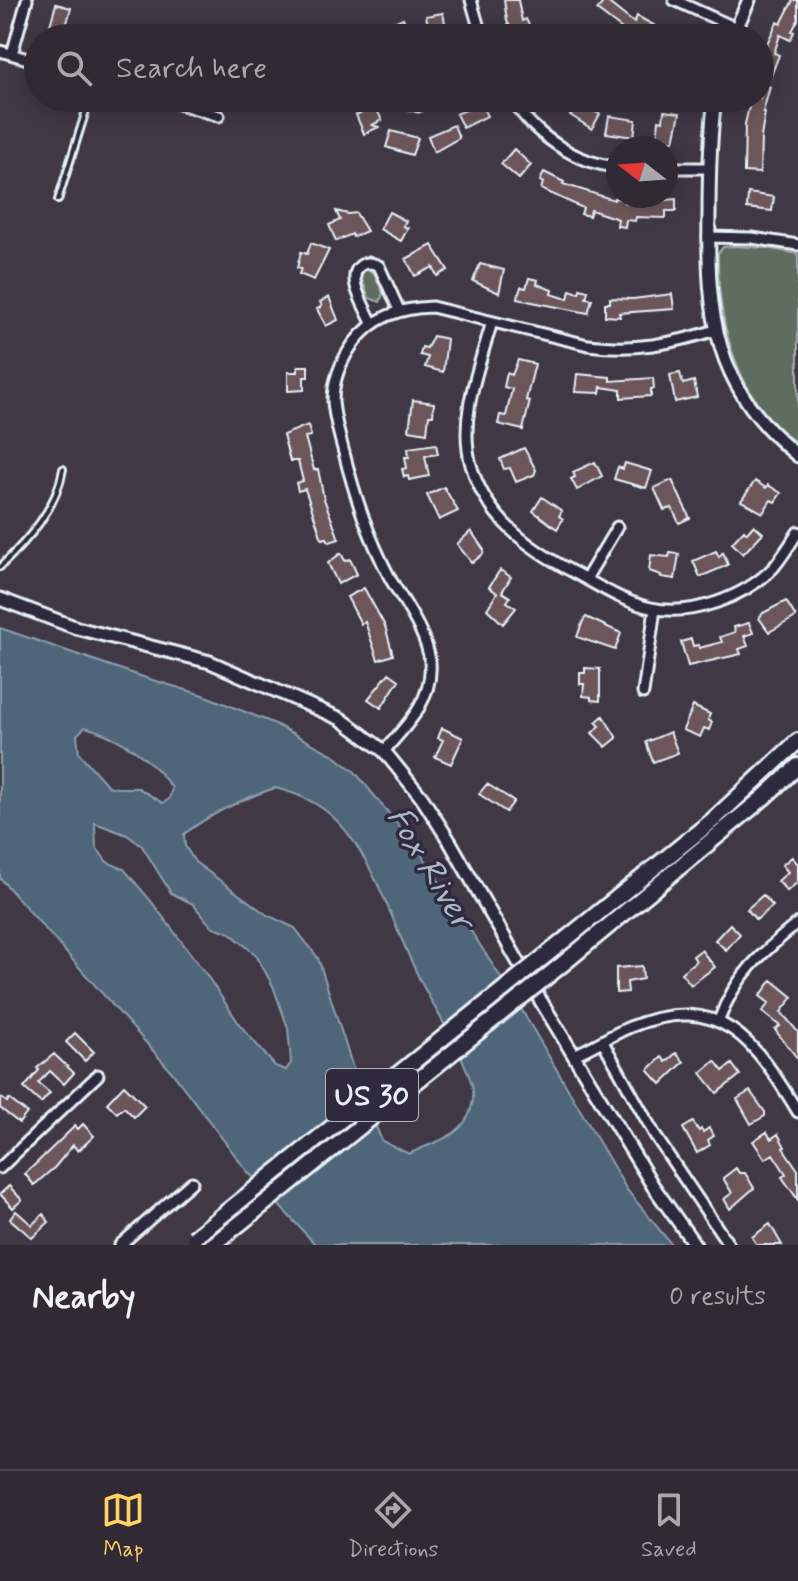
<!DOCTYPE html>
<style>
:root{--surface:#312a34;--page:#39323c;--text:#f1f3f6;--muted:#a8a7ac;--line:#4c464f;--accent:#ffd166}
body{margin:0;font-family:Mynerve,sans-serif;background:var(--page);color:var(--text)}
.compass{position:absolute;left:606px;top:136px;width:72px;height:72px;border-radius:50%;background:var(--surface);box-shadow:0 4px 20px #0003;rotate:287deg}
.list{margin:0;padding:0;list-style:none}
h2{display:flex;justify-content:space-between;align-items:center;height:104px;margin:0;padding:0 32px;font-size:34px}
h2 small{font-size:26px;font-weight:400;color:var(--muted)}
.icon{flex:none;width:44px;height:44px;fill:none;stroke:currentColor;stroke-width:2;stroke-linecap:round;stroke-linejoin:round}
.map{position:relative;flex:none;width:798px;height:1245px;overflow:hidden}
.search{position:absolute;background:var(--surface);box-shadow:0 4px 20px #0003;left:24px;right:24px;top:24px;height:88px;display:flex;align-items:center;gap:20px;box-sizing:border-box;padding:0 28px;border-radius:44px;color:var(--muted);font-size:30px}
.sheet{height:224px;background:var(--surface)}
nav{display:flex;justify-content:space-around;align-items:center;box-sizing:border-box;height:112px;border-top:2px solid var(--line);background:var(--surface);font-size:22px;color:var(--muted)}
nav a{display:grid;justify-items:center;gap:4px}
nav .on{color:var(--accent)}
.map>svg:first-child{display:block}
.green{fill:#616c60;stroke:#a4aeac;stroke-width:2}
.water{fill:#4f667a;stroke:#8c9eac;stroke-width:2;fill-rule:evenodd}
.pier{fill:#413846}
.building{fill:#6c575a;stroke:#e8f1f8;stroke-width:2}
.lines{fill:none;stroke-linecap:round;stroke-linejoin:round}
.service-casing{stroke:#e8f1f8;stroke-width:10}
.minor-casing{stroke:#e8f1f8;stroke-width:15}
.tertiary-casing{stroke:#e8f1f8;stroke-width:17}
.primary-casing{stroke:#e8f1f8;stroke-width:20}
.service{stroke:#2f2a3d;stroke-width:4}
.minor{stroke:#2f2a3d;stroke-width:9}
.tertiary{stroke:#2f2a3d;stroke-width:11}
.primary{stroke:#2f2a3d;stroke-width:14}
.primary-bridge-casing{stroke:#e8f1f8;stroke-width:20;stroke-linecap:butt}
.primary-bridge{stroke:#2f2a3d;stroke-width:14}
.labels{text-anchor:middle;stroke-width:7;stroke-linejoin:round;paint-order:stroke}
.shield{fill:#2f2a3d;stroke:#b0b5c0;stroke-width:2}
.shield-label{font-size:30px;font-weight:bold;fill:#e8f1f8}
.water-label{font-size:34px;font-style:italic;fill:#abb9c6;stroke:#2f2a3d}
</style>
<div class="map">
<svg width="798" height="1245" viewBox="0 0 798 1245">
<rect width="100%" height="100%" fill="#413846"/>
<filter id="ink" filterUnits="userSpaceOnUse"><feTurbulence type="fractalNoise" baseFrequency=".0125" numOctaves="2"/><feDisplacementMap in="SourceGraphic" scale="16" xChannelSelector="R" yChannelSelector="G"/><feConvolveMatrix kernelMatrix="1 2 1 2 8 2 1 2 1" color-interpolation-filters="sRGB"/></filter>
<g filter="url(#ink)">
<path class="green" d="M734 246 767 248 798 254V444C737 401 717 323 718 253L723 247Z
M364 269 374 273 383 293 380 302 369 298 360 274Z"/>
<path class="water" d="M0 628 146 678 203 695 273 723 332 754 355 772 419 850 523 1012 627 1190 672 1245H316L247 1171 171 1071 0 878ZM85 727C121 737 150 758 172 788L169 799 163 803 138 788H117L108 786 79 753 77 735ZM275 788C304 795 327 807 346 831 378 871 397 934 420 980 437 1014 461 1048 472 1085 474 1092 473 1102 471 1109 462 1139 433 1141 409 1154L382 1141 358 1084 318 958 295 928 267 915 195 862 185 846 184 834C212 813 241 799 275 788ZM95 823 127 835 142 846 171 893 193 904 211 926 230 933 256 955 273 986 288 1028 291 1063 286 1070 275 1066 240 1025 206 974 151 901 124 869 107 862 96 847Z"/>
<path class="pier" d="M505 977 523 1005 457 1058 441 1028Z
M365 1090 378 1122 274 1206 251 1181Z"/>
<path class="building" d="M504 0H518L522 21 526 19 534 35 516 38 507 21Z
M605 0 634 23 637 16 677 38H629L630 35 597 10Z
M793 0H798V20L792 31 794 32 790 40 780 35 774 53 779 55 767 86 770 87 763 112H765L761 137 760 173 744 172 745 124 751 98H760V64L764 50 777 22 781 24Z
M56 4 71 8 63 38 47 36Z
M443 13 448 38H431L426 16Z
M403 18 413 38H374L398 26 396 21Z
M371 98 382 120 372 125 379 127 364 134 356 115 365 111 361 101Z
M577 102 600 114 592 129 570 115Z
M481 104 487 116 463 128 456 114Z
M664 111 680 113 674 141 657 139 659 120 663 121Z
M609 116 636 120 634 137 606 133Z
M454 125 459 138 434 152 428 136Z
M391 131 418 138 412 155 386 147Z
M514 149 531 165 519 179 501 164Z
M544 172 564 182 563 184 614 200V198L624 199V202L648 205V202L676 199V211H666V218L636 217 635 221 626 220 625 227 617 226 618 219 591 210 589 216 581 214 583 208 541 189 543 183 540 181Z
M748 193 774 197 772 211 747 208Z
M336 211 348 214 356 213 367 231 353 237 352 234 336 241 329 225 340 220Z
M389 212 406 221 403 226 408 228 401 241 380 229Z
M311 243 329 250 314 280 299 274 301 269 297 268 301 252 307 254Z
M432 245 448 270 437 276 433 267 415 276 406 259Z
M480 264 504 270 499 293 473 281Z
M529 278 538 280 537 284 552 290 551 294 568 299 570 290 579 293 580 289 588 291 586 298 592 299 588 313 517 299 521 287 526 288Z
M672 294 674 309 619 313 620 317 605 316V303H610V298L633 299Z
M329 297 338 320 326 326 317 309 322 306 320 302Z
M433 336 447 339 443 372 425 367 428 357 420 355 422 347 427 348Z
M518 360 535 364 526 400 530 401 523 430 498 424 500 415 506 416 512 389 504 387 507 373 512 375Z
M298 366H308V377H304V390L288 391V372H298Z
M680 373 683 384 694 381 697 397 675 402 670 375Z
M577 374 610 377V381L653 378 654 389H651V396L621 398V390L601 387 600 393 575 392Z
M413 400 434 403 433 415H429L427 433 409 430Z
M308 425 311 436 305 437 314 470 318 469 324 499 339 539 329 542 327 538 322 539 305 489 298 491 296 483 303 481 298 461H290L283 435Z
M436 444 438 454 425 456 429 476 409 480 408 476 404 477 402 469 407 468 405 457H409L408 448Z
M524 448 536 470 534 475 516 482 510 468 504 469 500 459Z
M595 462 602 476 577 490 571 479 575 477 573 472Z
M625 463 652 471 646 488 614 479 618 467 623 469Z
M672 480 690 518 679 523 672 508 664 510 654 488Z
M755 481 766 488 768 485 781 493 775 502 771 500 763 513 741 501Z
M444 487 458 511 439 520 427 495Z
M542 497 562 511 559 516 563 519 557 529 533 511Z
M754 525 763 533 743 554 732 543 744 530 747 533Z
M471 531 484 550 483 554 472 563 457 544Z
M716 551 719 557 723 552 728 565 700 577 693 561Z
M341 553 345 561 350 559 357 574 338 584 328 563Z
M670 553 679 554 675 579 661 577V575L649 571 651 555 669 557Z
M500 570 511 577 502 592 510 597 507 602 516 608 503 624 487 609 497 593 489 587Z
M364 588 385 626 393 655 378 660 365 622 361 624 347 597Z
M786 601 796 617 769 632 759 618 763 613Z
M586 617 621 633 615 650 577 637 583 621Z
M749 623 753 633 744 636 748 646 739 649 741 654 688 666 681 642 691 639 693 646 698 645 699 648 722 642 720 637 735 632 734 627Z
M585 668 600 669V701L591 700V697L583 696 584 684H580V673H585Z
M389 673 399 680 381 708 368 699Z
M693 706 710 714 708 720 712 722 709 730 704 728 700 737 683 730Z
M603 716 617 738 606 747 592 733 600 726 596 722Z
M442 728 463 738 451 764 435 757 443 740 438 738Z
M670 732 678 753 653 762 646 742Z
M487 784 514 801 506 812 479 794Z
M792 857 798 864V882L787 891 778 881 788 872 782 865Z
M763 895 773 906 756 920 747 909Z
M730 924 740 934 726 950 715 940Z
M701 950 715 967 691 985 681 973 696 961 693 956Z
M642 966 643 979 627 982 628 992 616 993V968Z
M772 980 793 997 781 1012 798 1032V1059L775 1030 780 1026 762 1012 769 1003 760 996Z
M75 1033 94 1052 85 1061 66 1042Z
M676 1053 684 1062 661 1084 648 1070 662 1057 666 1062Z
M54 1054 74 1073 64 1084 50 1071 38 1083 50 1093 41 1103 24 1088 39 1070 37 1068Z
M715 1061 723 1071 732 1064 740 1075 717 1093 701 1073Z
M124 1085 145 1106 134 1117 124 1107 117 1113 107 1103Z
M750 1091 765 1112V1116L751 1124 737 1099Z
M0 1097 7 1102 9 1099 27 1113 19 1123 0 1108Z
M693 1122 699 1131 701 1129 703 1132 709 1128 714 1136 708 1140 710 1145 697 1153 683 1128Z
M83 1124 94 1136 78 1151 73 1145 55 1167 34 1185 25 1174 75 1126 78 1129Z
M767 1132 771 1139 778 1134 785 1147 783 1148 798 1170V1200L782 1177 786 1174 773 1154 765 1159 753 1141Z
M736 1168 739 1173H745L754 1188 730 1209 724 1199 732 1193 723 1178Z
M9 1186 22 1200 13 1208 0 1194Z
M16 1211 32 1225 43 1214 49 1222 32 1238 10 1219Z
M770 1224 782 1245H757L752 1237Z"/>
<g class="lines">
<g class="service-casing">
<path id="service" d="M58 200 90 98
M0 567C28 540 57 508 63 469"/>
</g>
<g class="minor-casing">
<path id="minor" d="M471 0 482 38
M674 0 736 28
M0 51 38 62
M12 54 27 0
M160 98 219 116
M405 98 409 103 418 106 429 98
M511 98C533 134 576 164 618 167
M666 168H709
M708 237 752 238 798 245
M492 322C479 367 458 418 471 465 486 518 528 548 573 572 599 586 623 602 651 608 692 617 745 597 774 567 783 556 791 543 798 532
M372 323C367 310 345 278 360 266 366 261 373 263 379 266L399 310
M586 579 617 527
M643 693 655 609
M384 751C407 725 433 701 430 662 427 634 405 604 391 580 368 536 355 497 343 449 339 434 334 417 333 401 333 381 341 361 353 344 373 317 399 308 432 307L588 345C633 351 672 344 716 330
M719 1020C736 974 762 953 798 923
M603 1042 656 1137 729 1245
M574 1055C593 1047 611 1035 630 1027 721 991 755 1041 798 1112
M0 1168 98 1075
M120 1245 192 1182"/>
</g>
<g class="tertiary-casing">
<path id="tertiary" d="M732 38 749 0
M715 98C710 137 709 175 709 214 707 316 714 388 798 456
M0 599 77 628 210 662 341 719 384 751 422 798 450 842 536 993 653 1186 695 1245"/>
</g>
<g class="primary-casing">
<path id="primary" d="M550 952 713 820 798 741
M565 962 763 798 798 766"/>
</g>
<use href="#service" class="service"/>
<use href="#minor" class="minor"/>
<use href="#tertiary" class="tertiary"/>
<use href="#primary" class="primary"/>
<g class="primary-bridge-casing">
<path id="primary-bridge" d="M194 1238 550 952
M213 1245 565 962"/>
</g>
<use href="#primary-bridge" class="primary-bridge"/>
</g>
</g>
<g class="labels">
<rect class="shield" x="326" y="1069" width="92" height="52" rx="6"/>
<g class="shield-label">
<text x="372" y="1105">US 30</text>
</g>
<g class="water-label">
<text transform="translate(432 867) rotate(59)" y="12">Fox River</text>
</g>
</g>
</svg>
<svg class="compass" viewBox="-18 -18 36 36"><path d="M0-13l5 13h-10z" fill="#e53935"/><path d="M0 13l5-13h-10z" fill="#a8a7ac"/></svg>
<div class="search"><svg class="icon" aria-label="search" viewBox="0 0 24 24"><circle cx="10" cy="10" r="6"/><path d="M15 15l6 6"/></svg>Search here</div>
</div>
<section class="sheet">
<h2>Nearby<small>0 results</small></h2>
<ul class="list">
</ul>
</section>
<nav>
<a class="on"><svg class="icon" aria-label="map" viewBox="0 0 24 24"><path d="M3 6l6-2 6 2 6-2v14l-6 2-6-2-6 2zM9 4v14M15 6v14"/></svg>Map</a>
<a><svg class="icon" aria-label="directions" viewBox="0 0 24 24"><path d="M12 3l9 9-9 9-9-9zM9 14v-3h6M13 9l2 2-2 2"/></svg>Directions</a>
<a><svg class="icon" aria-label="saved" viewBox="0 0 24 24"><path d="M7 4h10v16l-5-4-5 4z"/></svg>Saved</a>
</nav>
